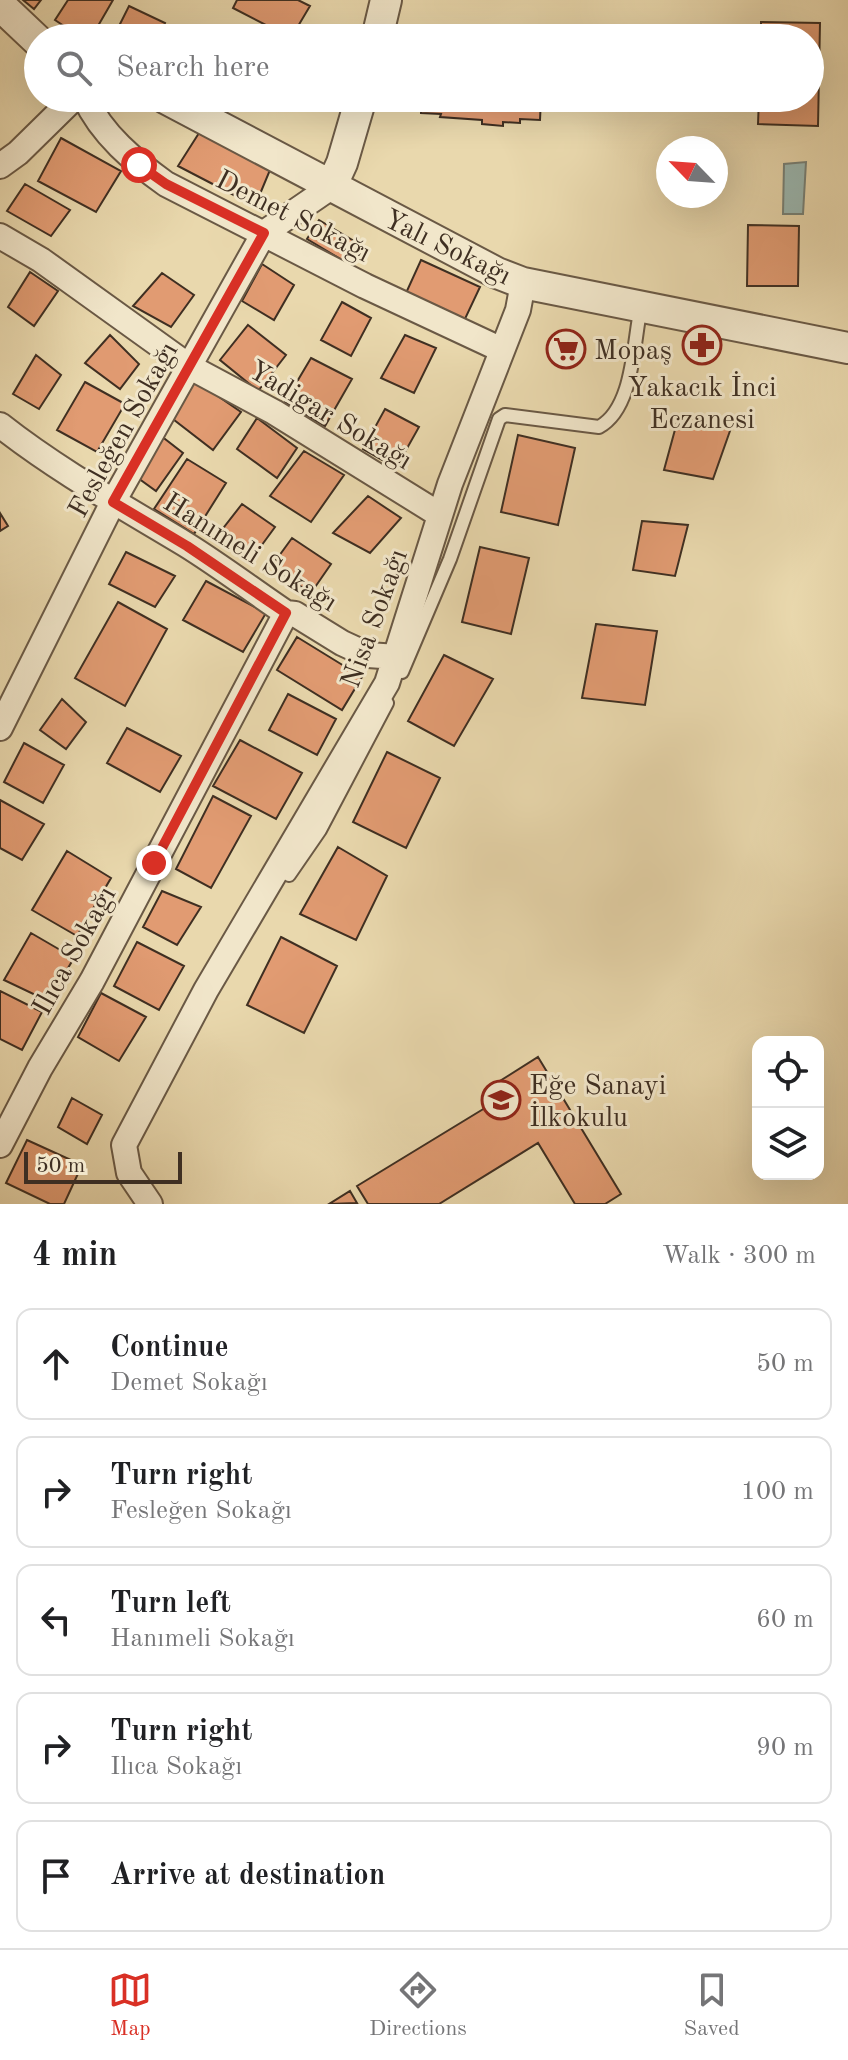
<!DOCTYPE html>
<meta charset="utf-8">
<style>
:root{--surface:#fff;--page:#f6f6f6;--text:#202124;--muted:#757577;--line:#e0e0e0;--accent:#d93025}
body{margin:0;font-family:"Old Standard TT",serif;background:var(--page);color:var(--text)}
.controls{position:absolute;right:24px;bottom:24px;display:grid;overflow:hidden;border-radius:16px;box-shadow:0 8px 32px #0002}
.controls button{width:72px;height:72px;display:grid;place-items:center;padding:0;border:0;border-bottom:2px solid var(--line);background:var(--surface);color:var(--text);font:40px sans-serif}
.compass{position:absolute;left:656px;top:136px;width:72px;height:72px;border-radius:50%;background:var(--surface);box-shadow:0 8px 32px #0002;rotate:295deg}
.scale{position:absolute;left:24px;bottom:20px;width:158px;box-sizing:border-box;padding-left:8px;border:4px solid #3f2f22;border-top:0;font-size:22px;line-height:28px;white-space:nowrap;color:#3f2f22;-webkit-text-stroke:6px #f1e6ca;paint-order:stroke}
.stop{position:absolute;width:24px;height:24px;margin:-18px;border:6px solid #d93025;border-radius:50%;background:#fff}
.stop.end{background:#d93025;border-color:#fff;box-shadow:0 2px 8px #0008}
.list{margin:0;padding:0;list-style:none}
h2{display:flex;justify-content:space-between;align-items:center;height:104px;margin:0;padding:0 32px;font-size:34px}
h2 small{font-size:26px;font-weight:400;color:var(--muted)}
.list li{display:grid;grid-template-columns:52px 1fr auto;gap:24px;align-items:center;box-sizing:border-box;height:112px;margin:0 16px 16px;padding:0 16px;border:2px solid var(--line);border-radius:16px}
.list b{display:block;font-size:30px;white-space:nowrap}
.list p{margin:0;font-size:26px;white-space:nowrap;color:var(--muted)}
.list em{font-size:26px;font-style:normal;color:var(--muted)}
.icon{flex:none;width:44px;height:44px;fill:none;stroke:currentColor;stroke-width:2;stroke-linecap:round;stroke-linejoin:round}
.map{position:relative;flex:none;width:848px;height:1204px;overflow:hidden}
.search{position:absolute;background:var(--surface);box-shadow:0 8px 32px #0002;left:24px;right:24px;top:24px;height:88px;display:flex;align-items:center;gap:20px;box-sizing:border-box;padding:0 28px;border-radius:44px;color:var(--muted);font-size:30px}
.sheet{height:744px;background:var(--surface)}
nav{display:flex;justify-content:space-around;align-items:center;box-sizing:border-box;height:112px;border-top:2px solid var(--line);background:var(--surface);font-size:22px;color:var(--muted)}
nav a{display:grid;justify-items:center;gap:4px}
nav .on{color:var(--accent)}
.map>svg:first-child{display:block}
.water{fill:#9ab8b2;stroke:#768178;stroke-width:2}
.building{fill:#e19b72;stroke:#3f2f22;stroke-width:2}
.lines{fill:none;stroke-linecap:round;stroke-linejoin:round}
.service-casing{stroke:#6a5945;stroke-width:16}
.minor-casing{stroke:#6a5945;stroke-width:28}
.tertiary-casing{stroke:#6a5945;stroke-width:34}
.service{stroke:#f1e6ca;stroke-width:12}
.minor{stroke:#f1e6ca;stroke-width:24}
.tertiary{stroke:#f1e6ca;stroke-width:30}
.route{stroke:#d93025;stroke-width:10}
.labels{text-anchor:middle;stroke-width:6;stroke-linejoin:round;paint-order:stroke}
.street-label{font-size:28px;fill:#3f2f22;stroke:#f1e6ca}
.poi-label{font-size:28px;fill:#3f2f22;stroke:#f1e6ca;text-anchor:start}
</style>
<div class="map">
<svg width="848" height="1204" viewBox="0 0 848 1204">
<rect width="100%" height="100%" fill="#e9d8ad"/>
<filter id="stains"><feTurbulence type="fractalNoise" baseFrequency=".0025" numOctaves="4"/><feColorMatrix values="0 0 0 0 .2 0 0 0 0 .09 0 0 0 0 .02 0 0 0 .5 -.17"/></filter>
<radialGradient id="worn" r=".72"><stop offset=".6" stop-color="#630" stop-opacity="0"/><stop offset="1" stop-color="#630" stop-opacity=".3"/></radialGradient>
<path class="water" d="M806 162 803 214H783L784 164Z"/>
<path class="building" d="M23 0H41L34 9Z
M68 0H113L91 38H82L55 20Z
M237 0H298L310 6 291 38 233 8Z
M129 6 165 23 158 38H113Z
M761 22 820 23 818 126 758 124 759 98H810V38H761Z
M421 98H541L540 120 520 119V123L503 122V126L482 124V120L440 117 441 114 421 113Z
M620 98H686V102Z
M199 133 270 170 255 206 178 166Z
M61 138 121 171 96 212 38 181Z
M25 184 70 210 51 236 7 211Z
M319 220 364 247 352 266 307 239Z
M748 225 799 226 798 286H747Z
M421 260 480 287 464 321 406 293Z
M262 264 294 285 274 320 242 301Z
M30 272 58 291 34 326 8 307Z
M162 273 194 295 171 327 133 306Z
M342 302 371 318 351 356 321 340Z
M248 325 286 355 258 391 220 360Z
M110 335 139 364 120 389 85 363Z
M405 335 436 348 414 393 381 378Z
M36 355 61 375 39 409 13 394Z
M311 358 352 379 325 426 285 402Z
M193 379 241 412 213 450 169 416Z
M85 382 125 404 97 452 57 430Z
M385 409 419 427 396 468 363 449Z
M679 415 731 428 713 479 664 470Z
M257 418 297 448 277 478 237 449Z
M156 432 183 453 156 491 131 473Z
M518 435 575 448 558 525 501 512Z
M304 451 344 475 311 522 270 496Z
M187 459 226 483 194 534 154 509Z
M368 496 401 518 370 553 333 533Z
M242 504 275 527 256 553 221 531Z
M0 513 8 526 0 531Z
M642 521 688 525 675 576 633 570Z
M292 538 331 564 311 593 271 567Z
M480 547 529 558 511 634 462 622Z
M126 552 175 576 155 607 109 584Z
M206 581 266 613 243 652 183 620Z
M118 602 167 629 125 706 75 678Z
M596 624 657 631 645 705 582 698Z
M297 637 362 677 342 710 277 670Z
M444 655 493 679 454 746 408 721Z
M288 694 336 719 317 755 269 730Z
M62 699 86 722 66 749 40 730Z
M127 728 181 756 160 792 107 763Z
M240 740 302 773 276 819 213 786Z
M24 743 64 765 43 803 4 782Z
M387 752 440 778 406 848 353 822Z
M213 796 251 816 211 888 176 869Z
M0 800 44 824 22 860 0 848Z
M338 847 387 876 356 940 300 914Z
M67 851 111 878 77 936 32 910Z
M162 891 201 907 177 945 143 927Z
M31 933 74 958 48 1001 4 980Z
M281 937 337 966 304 1033 247 1005Z
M137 942 184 966 159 1010 114 986Z
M0 991 42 1012 22 1050 0 1039Z
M101 993 146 1017 119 1061 78 1037Z
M538 1057 621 1194 605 1204H575L538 1143 439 1204H368L357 1186 503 1097 495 1084Z
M72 1098 102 1115 87 1144 58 1127Z
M27 1140 82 1165 64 1204H50L6 1183Z
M350 1191 357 1203 329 1204Z"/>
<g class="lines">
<g class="service-casing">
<path id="service" d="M402 672 450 559 499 419 505 415 599 427C634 408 633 342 641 307
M289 875 320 830 387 703"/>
</g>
<g class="minor-casing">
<path id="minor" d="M85 98C102 135 134 161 166 184L365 286 502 350
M0 166 18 153 74 98
M0 236 41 260 190 367 274 412 440 515
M0 425C57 470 122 506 185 544 219 565 252 590 286 613L295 614 342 643 368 655 397 657
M0 728 113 502 264 233 331 187
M0 1145 40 1068 92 981 286 613
M150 1204 129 1173 124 1145 206 990 387 683 450 484 518 310 523 283"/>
</g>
<g class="tertiary-casing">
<path id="tertiary" d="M0 5 38 41
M377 38 386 0
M165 98 497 273 523 283 848 348
M331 187 342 163 361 98"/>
</g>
<use href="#service" class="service"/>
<use href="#minor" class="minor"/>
<use href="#tertiary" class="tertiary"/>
</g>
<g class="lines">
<path class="route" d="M139 165 166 184 264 233 113 502 187 546 286 613 154 863"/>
</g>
<defs>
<g id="pharmacy-ring" transform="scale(2)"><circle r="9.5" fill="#f1e6ca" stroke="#8f2418" stroke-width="1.5"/><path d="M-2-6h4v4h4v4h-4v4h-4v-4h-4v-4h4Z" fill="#8f2418"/></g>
<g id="supermarket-ring" transform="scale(2)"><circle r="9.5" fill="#f1e6ca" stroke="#8f2418" stroke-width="1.5"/><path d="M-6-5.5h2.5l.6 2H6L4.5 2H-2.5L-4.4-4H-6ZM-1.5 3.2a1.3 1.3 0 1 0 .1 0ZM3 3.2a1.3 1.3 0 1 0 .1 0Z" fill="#8f2418"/></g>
<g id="school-ring" transform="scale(2)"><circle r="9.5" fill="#f1e6ca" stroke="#8f2418" stroke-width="1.5"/><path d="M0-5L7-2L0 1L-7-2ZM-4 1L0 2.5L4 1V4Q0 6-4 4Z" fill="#8f2418"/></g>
</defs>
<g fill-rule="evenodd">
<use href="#pharmacy-ring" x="702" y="345"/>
<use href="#supermarket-ring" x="566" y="349"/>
<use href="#school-ring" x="501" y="1100"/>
</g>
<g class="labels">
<g class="street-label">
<text transform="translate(294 215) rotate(27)" y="10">Demet Sokağı</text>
<text transform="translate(448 246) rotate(26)" y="10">Yalı Sokağı</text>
<text transform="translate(331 414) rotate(31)" y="10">Yadigar Sokağı</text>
<text transform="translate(122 429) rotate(-61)" y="10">Fesleğen Sokağı</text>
<text transform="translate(251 551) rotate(32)" y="10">Hanımeli Sokağı</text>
<text transform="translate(373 618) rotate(-70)" y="10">Nisa Sokağı</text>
<text transform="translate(73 950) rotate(-61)" y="10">Ilıca Sokağı</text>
</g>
<g class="poi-label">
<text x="594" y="359">Mopaş</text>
<text x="702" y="396" text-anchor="middle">Yakacık İnci<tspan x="702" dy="32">Eczanesi</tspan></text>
<text x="529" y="1094">Eğe Sanayi<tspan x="529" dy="32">İlkokulu</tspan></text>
</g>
</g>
<rect width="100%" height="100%" filter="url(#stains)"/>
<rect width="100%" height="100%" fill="url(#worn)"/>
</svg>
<div class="controls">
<button><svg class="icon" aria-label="locate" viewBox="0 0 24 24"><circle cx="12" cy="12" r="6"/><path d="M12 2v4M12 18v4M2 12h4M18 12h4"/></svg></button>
<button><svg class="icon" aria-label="layers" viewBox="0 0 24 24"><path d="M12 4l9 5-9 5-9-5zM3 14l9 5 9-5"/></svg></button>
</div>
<svg class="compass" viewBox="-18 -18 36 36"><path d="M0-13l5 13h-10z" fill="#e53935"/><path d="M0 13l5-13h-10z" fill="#757577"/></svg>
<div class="scale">50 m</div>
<div class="stop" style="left:139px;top:165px"></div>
<div class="stop end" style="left:154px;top:863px"></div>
<div class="search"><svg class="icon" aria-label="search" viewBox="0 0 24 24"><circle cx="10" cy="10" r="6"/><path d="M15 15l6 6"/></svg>Search here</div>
</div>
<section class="sheet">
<h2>4 min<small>Walk · 300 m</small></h2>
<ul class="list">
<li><svg class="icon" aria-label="ahead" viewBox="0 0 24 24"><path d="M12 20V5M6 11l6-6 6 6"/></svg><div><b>Continue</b><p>Demet Sokağı</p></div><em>50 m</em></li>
<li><svg class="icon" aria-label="right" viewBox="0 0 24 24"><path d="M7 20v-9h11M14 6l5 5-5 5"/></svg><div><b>Turn right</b><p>Fesleğen Sokağı</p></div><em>100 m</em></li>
<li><svg class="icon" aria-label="left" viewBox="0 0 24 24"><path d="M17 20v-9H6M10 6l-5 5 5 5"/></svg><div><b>Turn left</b><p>Hanımeli Sokağı</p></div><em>60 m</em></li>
<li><svg class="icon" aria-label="right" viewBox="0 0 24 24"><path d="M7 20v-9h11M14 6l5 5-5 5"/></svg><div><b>Turn right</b><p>Ilıca Sokağı</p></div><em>90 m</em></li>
<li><svg class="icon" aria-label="arrive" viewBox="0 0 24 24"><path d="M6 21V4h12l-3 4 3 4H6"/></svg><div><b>Arrive at destination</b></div></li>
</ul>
</section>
<nav>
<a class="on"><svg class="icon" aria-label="map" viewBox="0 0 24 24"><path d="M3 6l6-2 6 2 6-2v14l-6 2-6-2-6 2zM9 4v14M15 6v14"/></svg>Map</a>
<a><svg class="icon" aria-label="directions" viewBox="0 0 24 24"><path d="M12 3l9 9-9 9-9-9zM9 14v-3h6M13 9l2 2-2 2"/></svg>Directions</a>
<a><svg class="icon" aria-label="saved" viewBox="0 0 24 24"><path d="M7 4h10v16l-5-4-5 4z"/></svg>Saved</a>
</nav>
